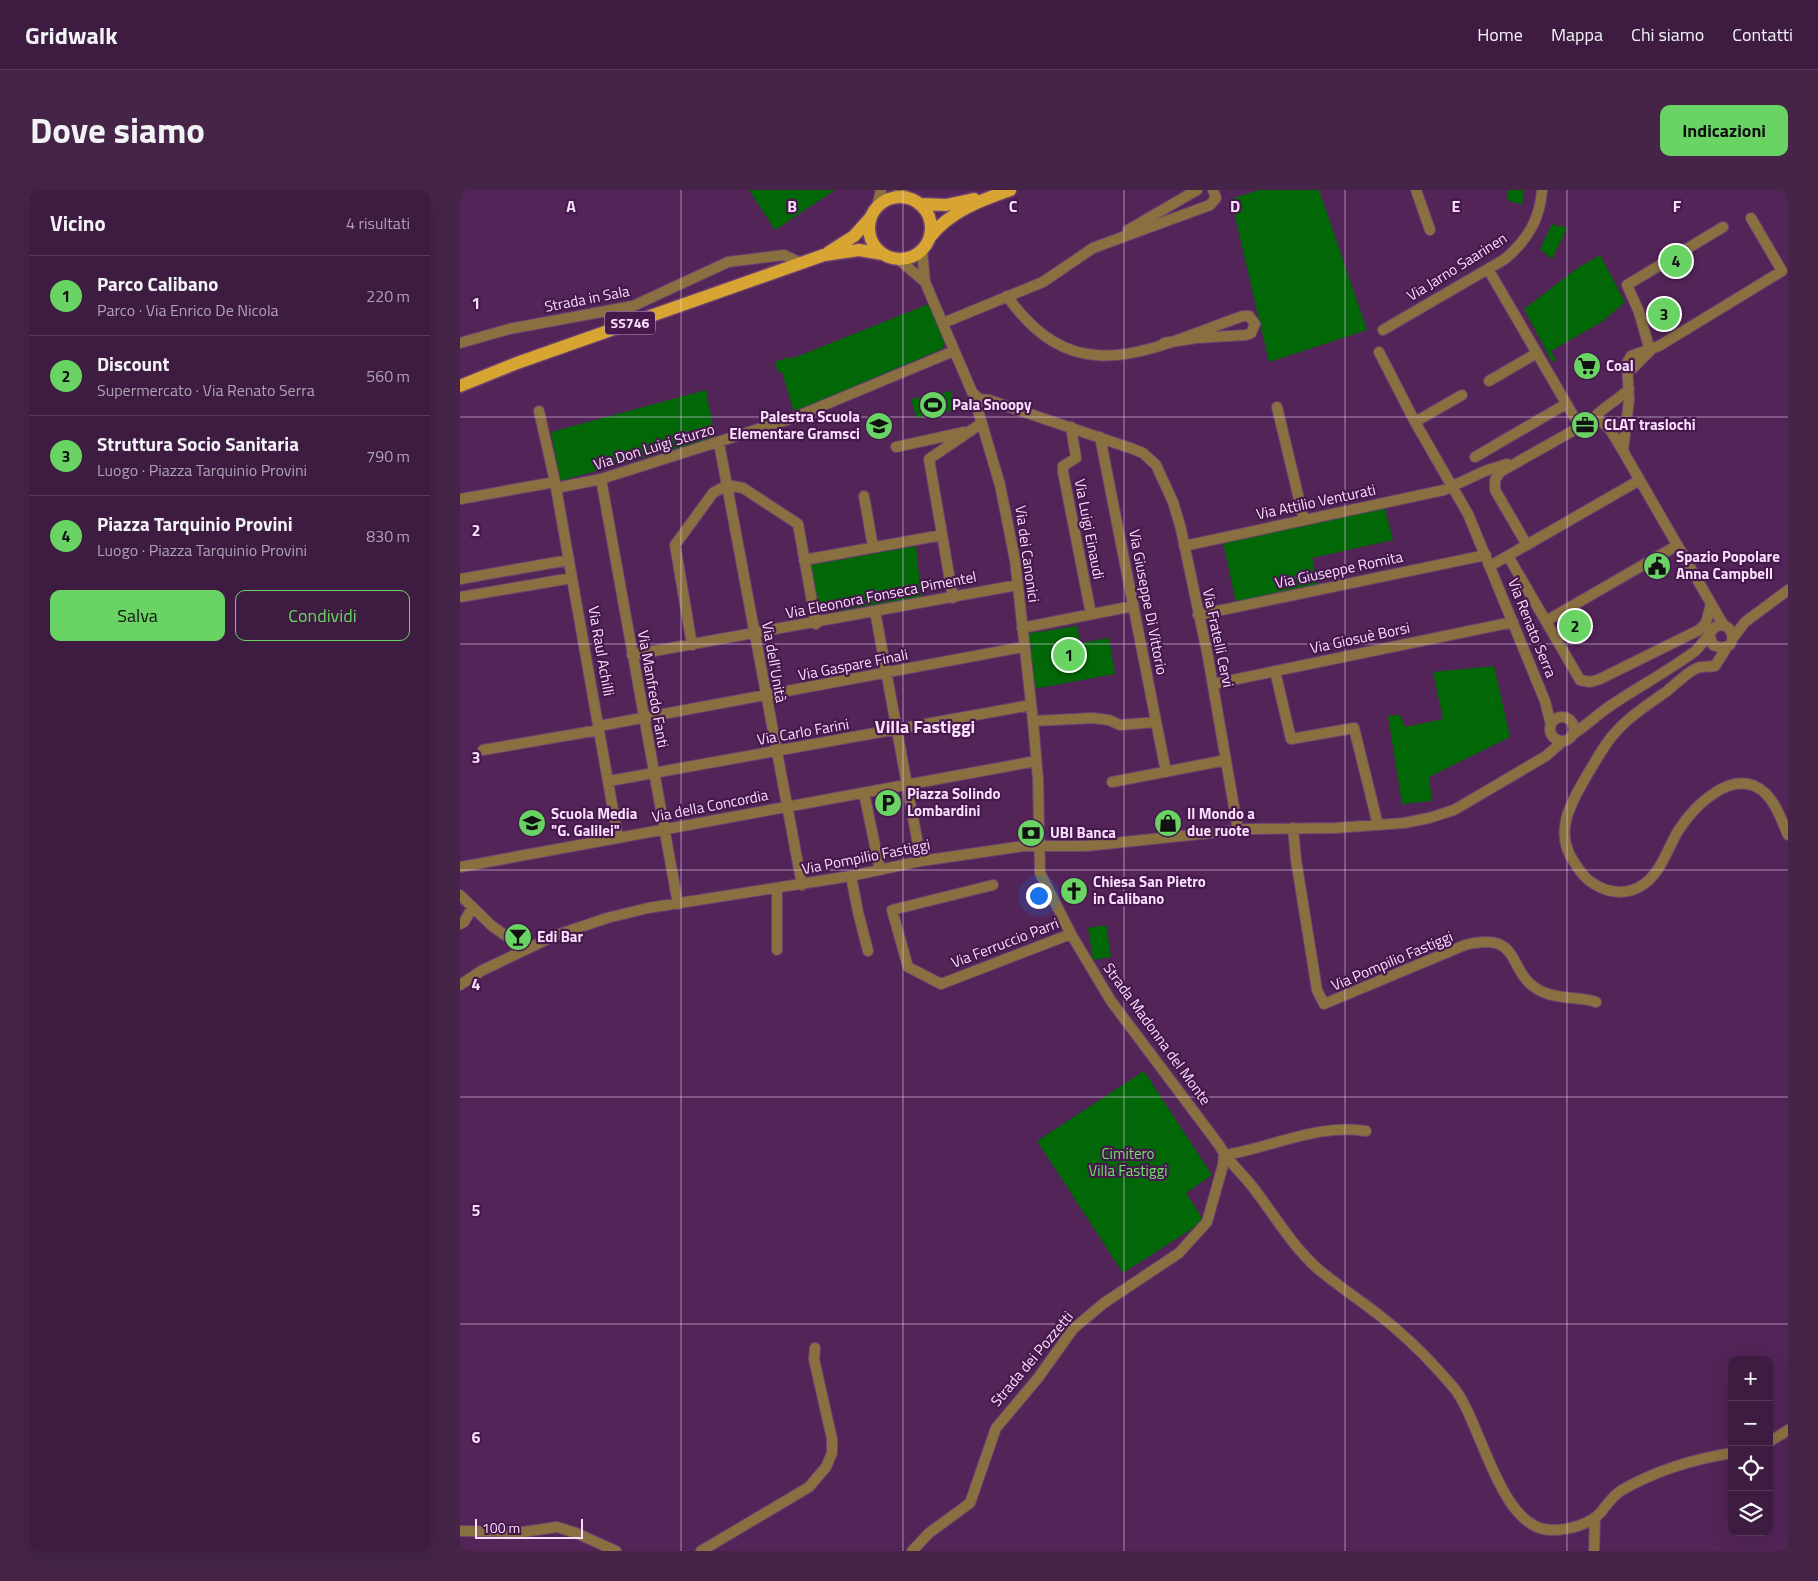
<!DOCTYPE html>
<html lang="it">
<meta charset="utf-8">
<style>
:root{--surface:#3e1b41;--page:#452448;--text:#f1f3f6;--muted:#ada1b1;--line:#57395a;--accent:#69d464}
body{margin:0;font-family:"Titillium Web",sans-serif;background:var(--page);color:var(--text)}
.controls{position:absolute;right:15px;bottom:15px;display:grid;overflow:hidden;border-radius:10px;box-shadow:0 5px 20px #0002}
.controls button{width:45px;height:45px;display:grid;place-items:center;padding:0;border:0;border-bottom:1px solid var(--line);background:var(--surface);color:var(--text);font:25px sans-serif}
.scale{position:absolute;left:15px;bottom:12px;width:108px;box-sizing:border-box;padding-left:5px;border:2px solid #fadefd;border-top:0;font-size:14px;line-height:18px;white-space:nowrap;color:#fadefd;-webkit-text-stroke:4px #46194c;paint-order:stroke}
.you{position:absolute;left:578px;top:705px;width:18px;height:18px;margin:-12px;border:4px solid #fff;border-radius:50%;background:#1a73e8;box-shadow:0 0 0 8px #1a73e833}
.badge{display:grid;place-items:center;width:32px;height:32px;border-radius:50%;background:var(--accent);color:#111;font-size:16px;font-weight:700}
.pin{position:absolute;translate:-50% -50%;border:2px solid #fff;box-shadow:0 1px 5px #0006}
.list{margin:0;padding:0;list-style:none}
h2{display:flex;justify-content:space-between;align-items:center;height:65px;margin:0;padding:0 20px;font-size:21px}
h2 small{font-size:16px;font-weight:400;color:var(--muted)}
.list li{display:grid;grid-template-columns:32px 1fr auto;gap:15px;align-items:center;box-sizing:border-box;height:80px;padding:0 20px;border-top:1px solid var(--line)}
.list b{display:block;font-size:19px;white-space:nowrap}
.list p{margin:0;font-size:16px;white-space:nowrap;color:var(--muted)}
.list em{font-size:16px;font-style:normal;color:var(--muted)}
.actions{display:flex;gap:10px;padding:15px 20px}
.actions a{flex:1;padding:11px 0;border:1px solid var(--accent);border-radius:10px;text-align:center;font-size:18px;color:var(--accent)}
.actions .main{background:var(--accent);color:#111}
.icon{flex:none;width:28px;height:28px;fill:none;stroke:currentColor;stroke-width:2;stroke-linecap:round;stroke-linejoin:round}
.map{position:relative;flex:none;width:1328px;height:1361px;overflow:hidden;border-radius:10px}
header{display:flex;align-items:center;gap:30px;box-sizing:border-box;height:70px;padding:0 25px;background:var(--surface);border-bottom:1px solid var(--line)}
header strong{font-size:24px}
nav{display:flex;gap:28px;margin-inline-start:auto;font-size:18px}
.intro{display:flex;align-items:center;justify-content:space-between;box-sizing:border-box;height:120px;padding:0 30px}
h1{margin:0;font-size:35px}
.button{padding:12px 22px;border-radius:10px;background:var(--accent);color:#111;font-size:18px;font-weight:700}
main{display:flex;gap:30px;padding:0 30px}
aside{flex:1;background:var(--surface);border-radius:10px;box-shadow:0 5px 20px #0002}
.map>svg:first-child{display:block}
.green{fill:#026707}
.lines{fill:none;stroke-linecap:round;stroke-linejoin:round}
.minor-casing{stroke:#6d4272;stroke-width:12}
.major-casing{stroke:#6d4272;stroke-width:15}
.minor{stroke:#897040;stroke-width:10}
.major{stroke:#d8a432;stroke-width:12}
.grid{fill:none;stroke:#fadefd;stroke-width:1;stroke-opacity:0.55}
.labels{text-anchor:middle;stroke-width:4.5;stroke-linejoin:round;paint-order:stroke}
.shield{fill:#46194c;stroke:#c4a3c8;stroke-width:1}
.shield-label{font-size:14px;font-weight:bold;fill:#fadefd}
.street-label{font-size:15px;fill:#fadefd;stroke:#46194c}
.poi-label{font-size:15px;font-weight:bold;fill:#fadefd;stroke:#46194c;text-anchor:start}
.park-label{font-size:15px;fill:#6fe36a;stroke:#46194c}
.quarter-label{font-size:18px;font-weight:bold;fill:#fadefd;stroke:#46194c}
.grid-label{font-size:16px;text-anchor:middle;font-weight:bold;fill:#fadefd;stroke:#46194c;stroke-width:4.5;stroke-linejoin:round;paint-order:stroke}
</style>
<header>
<strong>Gridwalk</strong>
<nav><a>Home</a><a>Mappa</a><a>Chi siamo</a><a>Contatti</a></nav>
</header>
<div class="intro"><h1>Dove siamo</h1><a class="button">Indicazioni</a></div>
<main>
<aside>
<h2>Vicino<small>4 risultati</small></h2>
<ul class="list">
<li><span class="badge">1</span><div><b>Parco Calibano</b><p>Parco · Via Enrico De Nicola</p></div><em>220 m</em></li>
<li><span class="badge">2</span><div><b>Discount</b><p>Supermercato · Via Renato Serra</p></div><em>560 m</em></li>
<li><span class="badge">3</span><div><b>Struttura Socio Sanitaria</b><p>Luogo · Piazza Tarquinio Provini</p></div><em>790 m</em></li>
<li><span class="badge">4</span><div><b>Piazza Tarquinio Provini</b><p>Luogo · Piazza Tarquinio Provini</p></div><em>830 m</em></li>
</ul>
<div class="actions"><a class="main">Salva</a><a>Condividi</a></div>
</aside>
<div class="map">
<svg width="1328" height="1361" viewBox="0 0 1328 1361">
<rect width="100%" height="100%" fill="#522457"/>
<path class="green" d="M289 0H375L315 40Z
M799 0H859L907 140 809 172 771 9Z
M1048 0H1064L1062 15 1047 10Z
M1092 34 1107 38 1092 69 1080 59Z
M1140 65 1165 112 1143 131 1091 161 1096 170 1092 172 1064 119 1116 79Z
M471 113 486 152 482 159 334 222 322 182H318L315 172 329 167 331 169Z
M246 200 255 248 100 291 91 242Z
M491 201 495 220 456 228 451 209Z
M924 316 933 350 852 368 858 396 776 413 763 352Z
M456 356 461 407 359 424 351 375Z
M617 436 620 453 649 448 655 484 573 499 565 444Z
M1034 476 1050 547 969 587 972 611 942 614 928 526 940 525 945 537 983 529 973 482Z
M646 735 651 767 633 770 628 738Z
M684 881 752 985 726 1003 744 1031 663 1083 577 951Z"/>
<g class="lines">
<g class="minor-casing">
<path id="minor" d="M439 0 448 8
M956 0 970 40
M417 17 421 0
M668 40 737 0
M462 60 465 92 512 202 519 209
M438 69 465 92
M1028 79 1120 237
M547 106C617 205 690 158 783 126H789L795 134 791 143 786 145 736 148 704 153
M483 133 583 92 633 58 750 15 756 8 753 0
M923 140 1045 69C1067 50 1080 30 1082 0
M0 153 49 139 173 116 268 72 324 65 341 73
M1190 161 1179 122 1167 95 1263 37
M919 162 955 232 1008 324 1085 511 1091 535
M1167 178H1173L1190 161
M1029 191 1077 163
M519 209 517 217 540 295 555 370 573 531 578 589 580 683 611 744 651 811 759 955C767 971 781 982 792 996 813 1023 832 1056 858 1079 883 1100 911 1117 936 1139 956 1156 977 1178 994 1198 1022 1233 1040 1342 1093 1340 1109 1340 1131 1334 1141 1322 1148 1314 1152 1306 1162 1300 1195 1281 1234 1269 1272 1263
M519 209 529 210 673 259 683 263 696 275 713 312 721 339 748 467 778 640
M817 217 844 330
M79 221 95 292 158 648
M1132 230C1140 219 1158 210 1169 199
M955 232 1002 205
M611 237 616 268 603 276V282L631 424
M640 247 706 582
M259 253 342 695
M436 257 504 242
M1163 261 1169 210 1167 173 1171 166 1199 156 1322 81 1291 28
M1015 267 1106 214
M141 289 218 714
M96 298 141 289 333 228 494 161
M404 306 413 357
M0 309 95 292
M1067 355 1035 300V290L1040 282 1132 230C1148 229 1155 249 1163 261L1264 436
M724 356 984 300 1025 281 1047 274
M1048 366 1120 490 1130 492 1140 489 1239 440 1246 433 1251 414
M344 370 482 345
M1030 376 1178 291
M0 389 109 370
M0 407 112 388
M493 408 469 269 522 233
M415 421 461 671
M738 425 1026 365
M1086 431 1216 356
M562 438 673 416
M1273 448 1285 432 1328 400
M232 455 215 355 253 303 267 295 283 298 338 334 356 434
M1267 457 1255 476C1249 477 1243 476 1237 478 1226 483 1216 494 1207 501 1189 514 1168 527 1154 544 1143 556 1136 571 1127 585 1111 613 1093 642 1114 672 1120 681 1125 689 1134 694 1150 704 1169 705 1184 694 1201 682 1208 658 1218 641 1234 616 1273 576 1304 602 1316 613 1322 631 1328 645
M172 465 558 395
M815 481 831 549 894 538 918 635
M753 494 1053 432
M1090 539a12 12 0 1 1 24 0a12 12 0 1 1-24 0Z
M573 531 633 528 649 530 660 535 696 532
M139 536 563 457
M1113 544C1127 535 1139 523 1153 514 1180 496 1208 481 1234 462 1242 456 1252 438 1257 436 1269 432 1276 445 1270 455L1262 458 1253 455 1250 447
M23 560 139 540
M149 591 571 515
M652 592 766 570
M404 603 420 680
M833 638 836 670 857 800 864 814 1005 755C1066 740 1044 785 1083 802 1100 810 1119 806 1136 812
M0 677 576 571
M391 686 398 722 408 761
M533 695 432 720 448 777 481 794 611 744
M317 700V760
M0 705 32 736 65 759
M0 734 4 732 12 718
M0 795 21 781 94 746 147 728 188 718 391 686 461 671 564 656H626L788 639 875 638 944 633 969 628 994 620 1086 566 1103 551
M764 965C811 958 858 933 906 941
M1309 1252 1328 1240
M0 1341 63 1342 97 1337 116 1343 156 1361
M241 1361 349 1297 366 1277 372 1263V1249L354 1169 355 1158
M452 1361 469 1343 510 1313 536 1238 578 1188 613 1139 644 1113 719 1063 747 1032 763 975 764 965
M1134 1361 1135 1329"/>
</g>
<g class="major-casing">
<path id="major" d="M409 38a31 31 0 1 1 62 0a31 31 0 1 1-62 0Z
M459 14 486 15 514 9
M470 47C489 22 521 10 550 0
M369 62 394 46 411 27
M0 196 57 173 364 65 399 60 423 64"/>
</g>
<use href="#minor" class="minor"/>
<use href="#major" class="major"/>
</g>
<path class="grid" d="M221 0V1361M443 0V1361M664 0V1361M885 0V1361M1107 0V1361M0 227H1328M0 454H1328M0 680H1328M0 907H1328M0 1134H1328"/>
<defs>
<g id="supermarket-disc" transform="scale(1.4375)"><circle r="9.5" fill="#69d464" stroke="#46194c"/><path d="M-6-5.5h2.5l.6 2H6L4.5 2H-2.5L-4.4-4H-6ZM-1.5 3.2a1.3 1.3 0 1 0 .1 0ZM3 3.2a1.3 1.3 0 1 0 .1 0Z" fill="#111"/></g>
<g id="stadium-disc" transform="scale(1.4375)"><circle r="9.5" fill="#69d464" stroke="#46194c"/><path d="M0-5a6.5 5 0 1 0 0 10a6.5 5 0 1 0 0-10ZM-3.5-1.8h7v3.6h-7Z" fill="#111"/></g>
<g id="office-disc" transform="scale(1.4375)"><circle r="9.5" fill="#69d464" stroke="#46194c"/><path d="M-6-3h4V-5.5h4V-3h4V5H-6ZM-1-4.5V-3h2v-1.5ZM-6 0V1H6V0Z" fill="#111"/></g>
<g id="school-disc" transform="scale(1.4375)"><circle r="9.5" fill="#69d464" stroke="#46194c"/><path d="M0-5L7-2L0 1L-7-2ZM-4 1L0 2.5L4 1V4Q0 6-4 4Z" fill="#111"/></g>
<g id="civic-disc" transform="scale(1.4375)"><circle r="9.5" fill="#69d464" stroke="#46194c"/><path d="M-.6-6.5H3V-4.5H.6V-3L4-1V1h2V6H-6V1h2V-1L-.6-3ZM-1.2 2.5V6h2.4V2.5Z" fill="#111"/></g>
<g id="parking-disc" transform="scale(1.4375)"><circle r="9.5" fill="#69d464" stroke="#46194c"/><path d="M-3.5-5.5H1a3.5 3.5 0 0 1 0 7H-1V5.5H-3.5ZM-1-3.4V-.6H.8a1.4 1.4 0 0 0 0-2.8Z" fill="#111"/></g>
<g id="shop-disc" transform="scale(1.4375)"><circle r="9.5" fill="#69d464" stroke="#46194c"/><path d="M-5-2.5h2.3a2.7 3.5 0 0 1 5.4 0H5L5.5 6h-11ZM-1.5-2.5h3a1.5 2.3 0 0 0-3 0Z" fill="#111"/></g>
<g id="bank-disc" transform="scale(1.4375)"><circle r="9.5" fill="#69d464" stroke="#46194c"/><path d="M-6-4H6V4H-6ZM0-2.3a2.3 2.3 0 1 0 0 4.6a2.3 2.3 0 1 0 0-4.6Z" fill="#111"/></g>
<g id="church-disc" transform="scale(1.4375)"><circle r="9.5" fill="#69d464" stroke="#46194c"/><path d="M-1.2-6h2.4v3.5h3.3v2.4h-3.3V6h-2.4V-.1h-3.3v-2.4h3.3Z" fill="#111"/></g>
<g id="bar-disc" transform="scale(1.4375)"><circle r="9.5" fill="#69d464" stroke="#46194c"/><path d="M-6-5H6L.8 .8V4.5H3.5V6h-7V4.5H-.8V.8Z" fill="#111"/></g>
</defs>
<g fill-rule="evenodd">
<use href="#supermarket-disc" x="1127" y="176"/>
<use href="#stadium-disc" x="473" y="215"/>
<use href="#office-disc" x="1125" y="235"/>
<use href="#school-disc" x="419" y="236"/>
<use href="#civic-disc" x="1197" y="376"/>
<use href="#parking-disc" x="428" y="613"/>
<use href="#school-disc" x="72" y="633"/>
<use href="#shop-disc" x="708" y="633"/>
<use href="#bank-disc" x="571" y="643"/>
<use href="#church-disc" x="614" y="701"/>
<use href="#bar-disc" x="58" y="747"/>
</g>
<g class="labels">
<rect class="shield" x="145" y="121.5" width="50" height="23" rx="4"/>
<g class="shield-label">
<text x="170" y="138">SS746</text>
</g>
<g class="street-label">
<text transform="translate(997 77) rotate(-32)" y="5">Via Jarno Saarinen</text>
<text transform="translate(127 109) rotate(-11)" y="5">Strada in Sala</text>
<text transform="translate(194 257) rotate(-17)" y="5">Via Don Luigi Sturzo</text>
<text transform="translate(856 312) rotate(-12)" y="5">Via Attilio Venturati</text>
<text transform="translate(629 339) rotate(79)" y="5">Via Luigi Einaudi</text>
<text transform="translate(567 364) rotate(82)" y="5">Via dei Canonici</text>
<text transform="translate(879 380) rotate(-12)" y="5">Via Giuseppe Romita</text>
<text transform="translate(421 405) rotate(-11)" y="5">Via Eleonora Fonseca Pimentel</text>
<text transform="translate(688 412) rotate(79)" y="5">Via Giuseppe Di Vittorio</text>
<text transform="translate(1072 438) rotate(68)" y="5">Via Renato Serra</text>
<text transform="translate(758 448) rotate(78)" y="5">Via Fratelli Cervi</text>
<text transform="translate(900 448) rotate(-12)" y="5">Via Giosuè Borsi</text>
<text transform="translate(141 461) rotate(80)" y="5">Via Raul Achilli</text>
<text transform="translate(314 472) rotate(80)" y="5">Via dell'Unità</text>
<text transform="translate(393 475) rotate(-11)" y="5">Via Gaspare Finali</text>
<text transform="translate(193 499) rotate(80)" y="5">Via Manfredo Fanti</text>
<text transform="translate(343 542) rotate(-10)" y="5">Via Carlo Farini</text>
<text transform="translate(250 616) rotate(-11)" y="5">Via della Concordia</text>
<text transform="translate(406 667) rotate(-11)" y="5">Via Pompilio Fastiggi</text>
<text transform="translate(545 753) rotate(-21)" y="5">Via Ferruccio Parri</text>
<text transform="translate(932 771) rotate(-23)" y="5">Via Pompilio Fastiggi</text>
<text transform="translate(697 844) rotate(54)" y="5">Strada Madonna del Monte</text>
<text transform="translate(572 1169) rotate(-50)" y="5">Strada dei Pozzetti</text>
</g>
<g class="poi-label">
<text x="1146" y="181">Coal</text>
<text x="492" y="220">Pala Snoopy</text>
<text x="400" y="232" text-anchor="end">Palestra Scuola<tspan x="400" dy="17">Elementare Gramsci</tspan></text>
<text x="1144" y="240">CLAT traslochi</text>
<text x="1216" y="372">Spazio Popolare<tspan x="1216" dy="17">Anna Campbell</tspan></text>
<text x="447" y="609">Piazza Solindo<tspan x="447" dy="17">Lombardini</tspan></text>
<text x="91" y="629">Scuola Media<tspan x="91" dy="17">"G. Galilei"</tspan></text>
<text x="727" y="629">Il Mondo a<tspan x="727" dy="17">due ruote</tspan></text>
<text x="590" y="648">UBI Banca</text>
<text x="633" y="697">Chiesa San Pietro<tspan x="633" dy="17">in Calibano</tspan></text>
<text x="77" y="752">Edi Bar</text>
</g>
<g class="park-label">
<text x="668" y="969">Cimitero<tspan x="668" dy="17">Villa Fastiggi</tspan></text>
</g>
<g class="quarter-label">
<text x="465" y="543">Villa Fastiggi</text>
</g>
</g>
<g class="grid-label">
<text x="111" y="22">A</text>
<text x="332" y="22">B</text>
<text x="553" y="22">C</text>
<text x="775" y="22">D</text>
<text x="996" y="22">E</text>
<text x="1217" y="22">F</text>
<text x="16" y="119">1</text>
<text x="16" y="346">2</text>
<text x="16" y="573">3</text>
<text x="16" y="800">4</text>
<text x="16" y="1026">5</text>
<text x="16" y="1253">6</text>
</g>
</svg>
<div class="controls">
<button>+</button>
<button>−</button>
<button><svg class="icon" aria-label="locate" viewBox="0 0 24 24"><circle cx="12" cy="12" r="6"/><path d="M12 2v4M12 18v4M2 12h4M18 12h4"/></svg></button>
<button><svg class="icon" aria-label="layers" viewBox="0 0 24 24"><path d="M12 4l9 5-9 5-9-5zM3 14l9 5 9-5"/></svg></button>
</div>
<div class="scale">100 m</div>
<div class="you"></div>
<div class="pin badge" style="left:609px;top:465px">1</div>
<div class="pin badge" style="left:1115px;top:436px">2</div>
<div class="pin badge" style="left:1204px;top:124px">3</div>
<div class="pin badge" style="left:1216px;top:71px">4</div>
</div>
</main>
